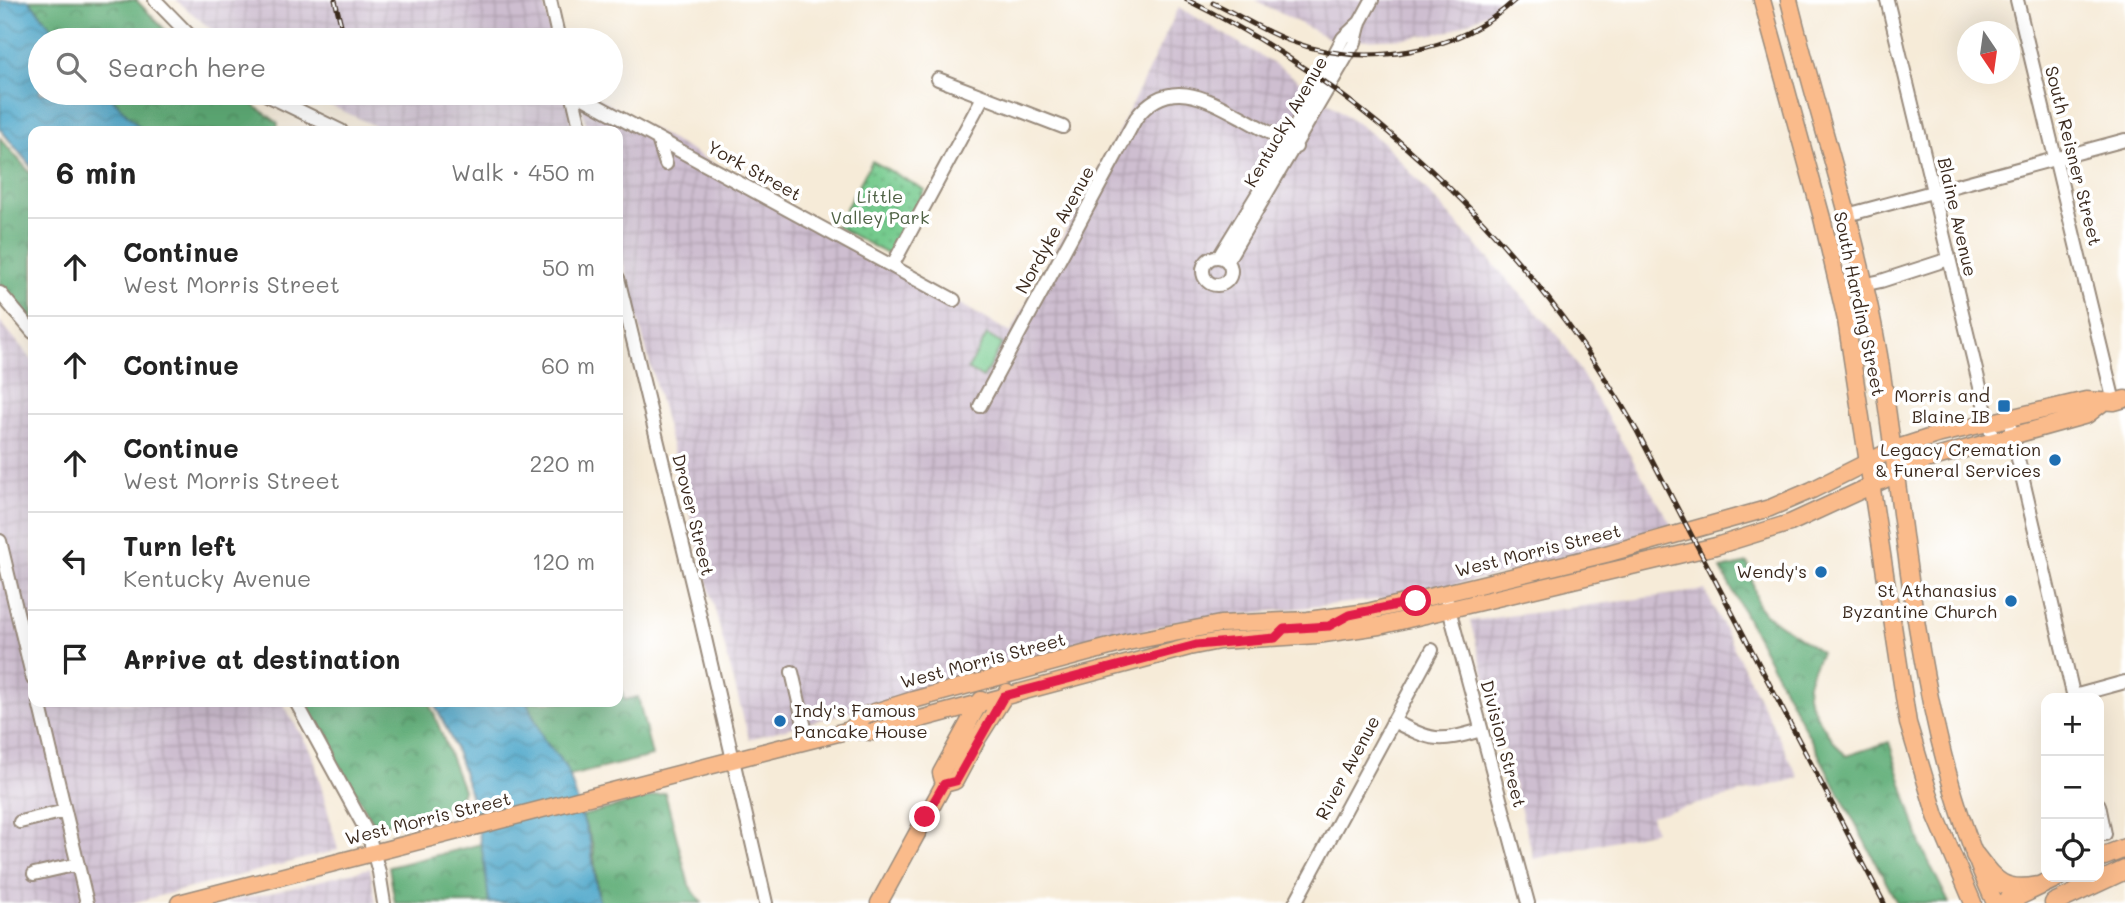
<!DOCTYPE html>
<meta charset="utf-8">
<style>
:root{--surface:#fff;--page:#f2f2f2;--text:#222;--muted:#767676;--line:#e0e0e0}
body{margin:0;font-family:Mali,sans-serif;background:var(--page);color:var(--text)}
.controls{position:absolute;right:21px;bottom:21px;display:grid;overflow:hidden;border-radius:14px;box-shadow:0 7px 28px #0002}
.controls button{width:63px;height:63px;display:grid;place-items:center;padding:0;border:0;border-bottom:2px solid var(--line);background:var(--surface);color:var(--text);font:35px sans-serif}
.compass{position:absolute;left:1957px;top:21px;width:63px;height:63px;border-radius:50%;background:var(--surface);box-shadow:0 7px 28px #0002;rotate:167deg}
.stop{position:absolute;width:21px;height:21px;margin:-16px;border:5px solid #e11d48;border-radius:50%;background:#fff}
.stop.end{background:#e11d48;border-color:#fff;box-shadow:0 2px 7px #0008}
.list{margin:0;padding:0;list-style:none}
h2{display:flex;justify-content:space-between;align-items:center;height:91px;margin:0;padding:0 28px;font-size:30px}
h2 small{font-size:23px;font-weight:400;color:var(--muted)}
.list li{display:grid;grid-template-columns:46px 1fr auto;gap:21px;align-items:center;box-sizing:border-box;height:98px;padding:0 28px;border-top:2px solid var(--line)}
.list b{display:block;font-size:26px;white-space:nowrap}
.list p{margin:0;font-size:23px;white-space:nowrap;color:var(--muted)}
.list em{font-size:23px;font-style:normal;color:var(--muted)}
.icon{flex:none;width:38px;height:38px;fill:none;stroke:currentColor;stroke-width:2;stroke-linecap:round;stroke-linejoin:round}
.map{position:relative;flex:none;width:2125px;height:903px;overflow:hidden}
.search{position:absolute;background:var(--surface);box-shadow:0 7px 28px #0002;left:28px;top:28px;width:595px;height:77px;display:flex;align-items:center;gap:18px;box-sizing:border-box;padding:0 24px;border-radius:38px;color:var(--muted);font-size:26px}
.panel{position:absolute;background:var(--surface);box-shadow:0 7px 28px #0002;left:28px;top:126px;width:595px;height:581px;border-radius:14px}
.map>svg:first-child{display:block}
.industrial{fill:url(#industrial-grid)}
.grass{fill:#75ca8d;stroke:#587a56;stroke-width:2}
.forest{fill:url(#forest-crowns);stroke:#4e6c4b;stroke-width:2}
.park{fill:url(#park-dots);stroke:#587a56;stroke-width:2}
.water{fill:url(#water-waves);stroke:#436874;stroke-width:2}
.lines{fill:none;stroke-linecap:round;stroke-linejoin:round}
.minor-casing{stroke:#988a7b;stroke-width:16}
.major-casing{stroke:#988a7b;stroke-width:19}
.highway-casing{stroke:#988a7b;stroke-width:21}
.minor{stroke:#fff;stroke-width:12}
.major{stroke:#fabb8b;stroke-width:16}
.highway{stroke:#fabb8b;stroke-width:18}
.rail-casing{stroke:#3b2a1e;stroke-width:5}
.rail{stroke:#fff;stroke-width:2.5;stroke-dasharray:8;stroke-linecap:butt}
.route{stroke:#e11d48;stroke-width:9}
.poi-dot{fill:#1f6fb2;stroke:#fff;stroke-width:2.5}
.labels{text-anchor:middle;stroke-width:7;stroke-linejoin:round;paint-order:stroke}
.street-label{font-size:18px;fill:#3b2a1e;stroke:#fff}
.park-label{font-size:18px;fill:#4f6245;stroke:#fff}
.poi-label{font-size:18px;fill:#3b2a1e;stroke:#fff;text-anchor:end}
</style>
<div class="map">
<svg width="2125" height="903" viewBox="0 0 2125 903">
<defs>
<pattern id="industrial-grid" width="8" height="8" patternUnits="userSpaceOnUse" patternTransform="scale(1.75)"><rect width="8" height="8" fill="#cebed0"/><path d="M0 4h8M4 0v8" fill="none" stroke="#b2a3b2"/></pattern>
<pattern id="forest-crowns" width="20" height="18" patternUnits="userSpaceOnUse" patternTransform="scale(1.75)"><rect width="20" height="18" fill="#60ae78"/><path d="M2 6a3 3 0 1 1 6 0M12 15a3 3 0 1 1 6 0" fill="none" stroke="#508e62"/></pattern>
<pattern id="park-dots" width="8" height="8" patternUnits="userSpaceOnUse" patternTransform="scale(1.75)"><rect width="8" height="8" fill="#75ca8d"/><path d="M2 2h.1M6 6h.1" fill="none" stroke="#61a473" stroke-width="1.8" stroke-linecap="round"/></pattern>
<pattern id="water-waves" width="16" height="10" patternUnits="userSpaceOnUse" patternTransform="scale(1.75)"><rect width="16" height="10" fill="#4ba6c9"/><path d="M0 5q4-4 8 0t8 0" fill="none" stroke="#4087a3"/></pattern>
</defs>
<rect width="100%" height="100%" fill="#fff"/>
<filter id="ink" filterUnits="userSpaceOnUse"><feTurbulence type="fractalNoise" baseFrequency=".0143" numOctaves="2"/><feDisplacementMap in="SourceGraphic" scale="14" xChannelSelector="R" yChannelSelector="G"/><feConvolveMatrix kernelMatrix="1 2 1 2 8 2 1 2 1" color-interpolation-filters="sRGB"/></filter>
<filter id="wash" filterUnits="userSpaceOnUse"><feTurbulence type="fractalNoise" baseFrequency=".00686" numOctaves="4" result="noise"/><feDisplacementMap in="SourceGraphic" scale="28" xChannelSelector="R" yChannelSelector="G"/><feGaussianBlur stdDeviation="1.57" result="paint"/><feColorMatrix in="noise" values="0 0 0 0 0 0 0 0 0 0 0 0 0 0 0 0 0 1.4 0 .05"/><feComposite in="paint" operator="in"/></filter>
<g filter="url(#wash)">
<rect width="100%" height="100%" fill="#f6ebd8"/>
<path class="industrial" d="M176 0H543L553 40H224Z
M1255 0H1497L1491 11 1450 31 1408 38 1334 41Z
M1179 7 1284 70 1384 143 1561 339 1675 531 1411 596 1179 621 749 739 618 243V131H588L578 93H589L1011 333 1114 141Z
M304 93H565L574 131H386Z
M0 321 33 361V702H282L313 755 338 850 132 903H0Z
M1705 590 1799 778 1651 816 1655 831 1534 859 1470 621Z
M370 868 376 903H218L266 894Z"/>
<path class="grass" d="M987 335 1002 344 983 378 968 369Z"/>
<path class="forest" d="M29 0H136L175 40H62Z
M107 93H237L278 123 277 131H143Z
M0 138 33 176V326L0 286Z
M1748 563 1758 605 1765 614 1821 652C1816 664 1805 681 1808 695 1810 710 1835 744 1846 756L1889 742 1922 848 1949 903H1897L1721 569Z
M618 673 624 700 638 697 652 756 569 776 567 768 544 740 527 702H618Z
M302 702H428L434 714 463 790 459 801 447 807 375 826Z
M665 793 689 885 702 903H599L593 845 582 816Z
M481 844 486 866 489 903H395L389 867Z"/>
<path class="park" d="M872 161 925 190 889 255 836 226Z"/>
<path class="water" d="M0 0H29L62 40H40V93H107L143 131H33V169L0 129Z
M433 702H527L544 740 567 768 590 841 599 903H489C483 837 466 759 433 702Z"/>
</g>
<g filter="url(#ink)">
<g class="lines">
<g class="minor-casing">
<path id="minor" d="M155 0 194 40
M550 0 559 40
M1887 0 1993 441
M2017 0 2114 402
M938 79 1063 127
M263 93 341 131
M572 93 581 131
M574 93 954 300
M658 139 666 164
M1847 215 2125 140
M1203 271a14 14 0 1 1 28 0a14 14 0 1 1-28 0Z
M1219 257 1268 177 1343 38 1360 22
M1227 261 1355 42 1360 22 1372 0
M892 266 983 97
M618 278 698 608 766 903
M1839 290 1881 281 1949 259
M0 293 33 332
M980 406 1136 118C1168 76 1206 98 1243 118 1260 128 1278 137 1296 147
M2011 429 2074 698
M0 541 33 679
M1445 594 1528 903
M792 672 808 741
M2074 696 2125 682
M39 702 87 903
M296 702 368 834 379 872 384 903
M1393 721C1433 741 1437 743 1481 730
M2099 805 2105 834
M20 822 65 811
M34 874 78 864
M1295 903 1432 650"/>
</g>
<g class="major-casing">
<path id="major" d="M1762 0 1822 218 1846 320 1908 723 1936 816 1973 903
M1789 0C1818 118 1858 234 1879 355 1909 539 1915 732 1995 903
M850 730 865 715 913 700 1128 642 1220 624 1308 620 1367 612 1606 554 1770 508 1812 490 1894 449 1937 435 2086 400 2114 402 2125 399
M944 784 941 773 981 700
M179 903 775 749 850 730 872 732 1189 647 1219 641 1317 635 1379 626 1716 546 1790 523 1929 459 2087 415 2105 401
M879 903 944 784 955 781 978 738 1007 692"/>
</g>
<g class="highway-casing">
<path id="highway" d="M1975 855C1995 881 2003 893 2038 886
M2099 858 2125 848
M2004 903 2058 877
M2054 903 2125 870"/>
</g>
<use href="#minor" class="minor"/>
<use href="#major" class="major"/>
<use href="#highway" class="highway"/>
<g class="rail-casing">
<path id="rail" d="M335 0 342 29
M1187 0C1375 92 1534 251 1637 431L1884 903
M1213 3C1239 15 1263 31 1290 41 1364 69 1457 54 1515 0"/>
</g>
<use href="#rail" class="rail"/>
</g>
</g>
<g class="lines" filter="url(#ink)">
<path class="route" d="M925 817 944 784 956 781 1004 696 1196 645 1275 638 1284 629 1329 626 1349 615 1416 601"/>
</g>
<g class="poi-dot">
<rect x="1997" y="399" width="14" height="14" rx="3.5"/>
<circle cx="2055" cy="460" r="7"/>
<circle cx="1821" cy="572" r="7"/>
<circle cx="2011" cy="601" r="7"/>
<circle cx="780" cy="721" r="7"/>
</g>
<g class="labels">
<g class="street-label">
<text transform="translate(1286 122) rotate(-60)" y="6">Kentucky Avenue</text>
<text transform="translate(2073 156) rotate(76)" y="6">South Reisner Street</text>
<text transform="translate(754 171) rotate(29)" y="6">York Street</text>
<text transform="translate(1957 217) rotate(77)" y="6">Blaine Avenue</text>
<text transform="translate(1055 230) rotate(-61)" y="6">Nordyke Avenue</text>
<text transform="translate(1859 304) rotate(78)" y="6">South Harding Street</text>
<text transform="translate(693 515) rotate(76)" y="6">Drover Street</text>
<text transform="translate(1538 551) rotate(-14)" y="6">West Morris Street</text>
<text transform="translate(983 661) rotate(-15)" y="6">West Morris Street</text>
<text transform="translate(1503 744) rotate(75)" y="6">Division Street</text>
<text transform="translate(1348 768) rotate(-62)" y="6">River Avenue</text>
<text transform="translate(428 819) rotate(-14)" y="6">West Morris Street</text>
</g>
<g class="park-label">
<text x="880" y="203">Little<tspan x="880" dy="21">Valley Park</tspan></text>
</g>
<g class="poi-label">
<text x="1990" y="402">Morris and<tspan x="1990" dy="21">Blaine IB</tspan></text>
<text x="2041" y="456">Legacy Cremation<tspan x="2041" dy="21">&amp; Funeral Services</tspan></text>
<text x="1807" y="578">Wendy's</text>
<text x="1997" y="597">St Athanasius<tspan x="1997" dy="21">Byzantine Church</tspan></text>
<text x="794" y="717" text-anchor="start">Indy's Famous<tspan x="794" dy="21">Pancake House</tspan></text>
</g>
</g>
</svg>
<div class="controls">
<button>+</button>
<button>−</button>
<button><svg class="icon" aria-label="locate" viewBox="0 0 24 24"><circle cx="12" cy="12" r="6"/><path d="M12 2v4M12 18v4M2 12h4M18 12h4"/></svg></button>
</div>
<svg class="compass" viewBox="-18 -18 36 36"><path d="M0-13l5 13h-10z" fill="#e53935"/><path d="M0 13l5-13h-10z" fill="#767676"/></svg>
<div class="stop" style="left:1416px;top:601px"></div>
<div class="stop end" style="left:925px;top:817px"></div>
<div class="search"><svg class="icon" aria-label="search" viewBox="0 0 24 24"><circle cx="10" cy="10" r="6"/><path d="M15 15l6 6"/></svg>Search here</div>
<section class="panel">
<h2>6 min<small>Walk · 450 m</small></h2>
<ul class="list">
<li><svg class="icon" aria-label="ahead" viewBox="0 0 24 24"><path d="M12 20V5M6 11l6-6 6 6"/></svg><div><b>Continue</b><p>West Morris Street</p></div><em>50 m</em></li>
<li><svg class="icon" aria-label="ahead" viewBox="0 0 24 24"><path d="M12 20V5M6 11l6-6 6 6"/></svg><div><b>Continue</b></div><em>60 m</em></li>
<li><svg class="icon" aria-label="ahead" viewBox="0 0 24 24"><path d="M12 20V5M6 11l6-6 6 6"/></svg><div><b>Continue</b><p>West Morris Street</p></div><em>220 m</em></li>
<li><svg class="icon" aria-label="left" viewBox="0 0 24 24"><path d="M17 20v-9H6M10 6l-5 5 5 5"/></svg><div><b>Turn left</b><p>Kentucky Avenue</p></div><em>120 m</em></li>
<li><svg class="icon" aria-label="arrive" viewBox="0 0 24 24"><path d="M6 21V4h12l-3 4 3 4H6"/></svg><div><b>Arrive at destination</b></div></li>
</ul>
</section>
</div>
